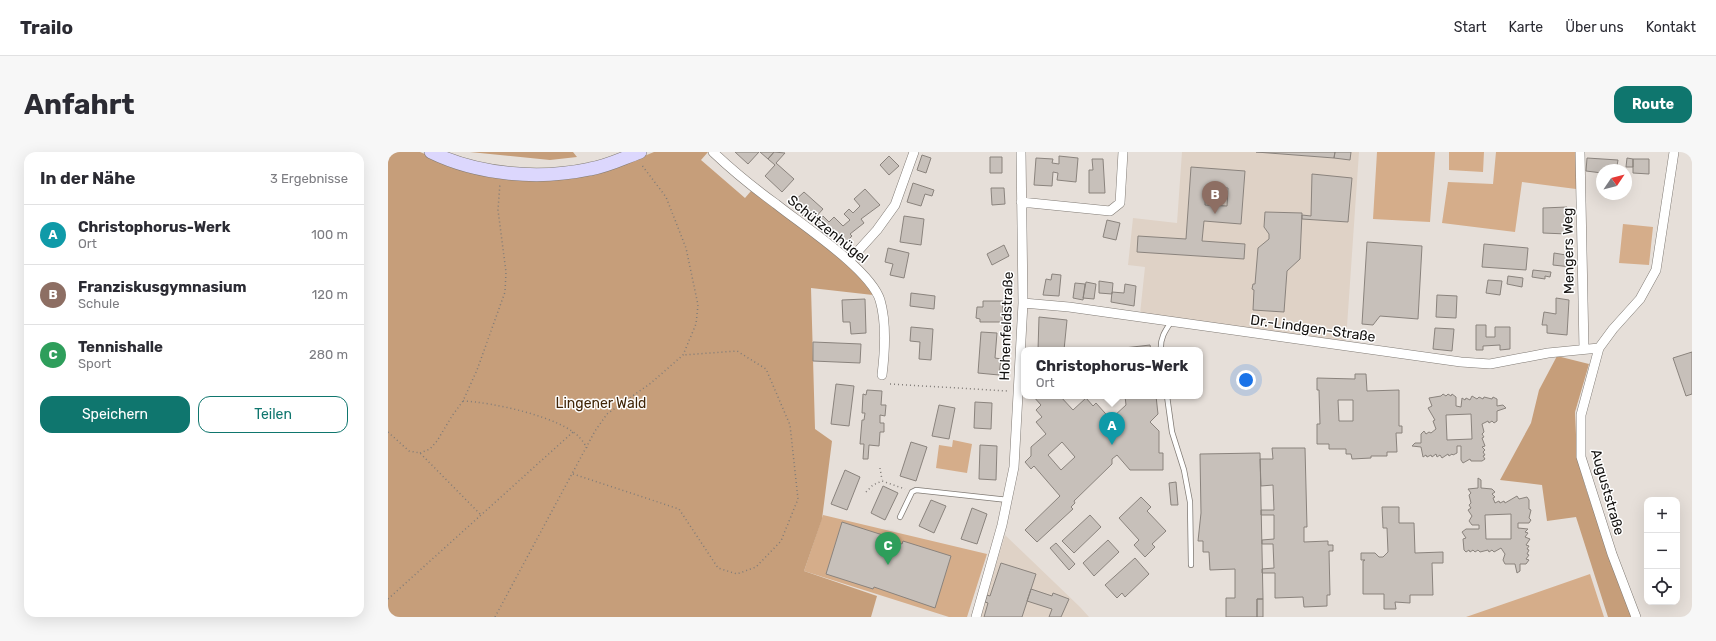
<!DOCTYPE html>
<html lang="de">
<meta charset="utf-8">
<style>
:root{--surface:#fff;--page:#f7f7f7;--text:#2b2b33;--muted:#7c7c81;--line:#e1e1e2;--accent:#0f766e}
body{margin:0;font-family:Rubik,sans-serif;background:var(--page);color:var(--text)}
.controls{position:absolute;right:12px;bottom:12px;display:grid;overflow:hidden;border-radius:8px;box-shadow:0 4px 16px #0002}
.controls button{width:36px;height:36px;display:grid;place-items:center;padding:0;border:0;border-bottom:1px solid var(--line);background:var(--surface);color:var(--text);font:20px sans-serif}
.compass{position:absolute;left:1208px;top:12px;width:36px;height:36px;border-radius:50%;background:var(--surface);box-shadow:0 4px 16px #0002;rotate:55deg}
.you{position:absolute;left:858px;top:228px;width:14px;height:14px;margin:-10px;border:3px solid #fff;border-radius:50%;background:#1a73e8;box-shadow:0 0 0 6px #1a73e833}
.badge{display:grid;place-items:center;width:26px;height:26px;border-radius:50%;background:var(--accent);color:#fff;font-size:13px;font-weight:700}
.pin{position:absolute;translate:-50% -33px;filter:drop-shadow(0 1px 2px #0008)}
.pin::after{content:'';position:absolute;top:21px;width:14px;height:12px;background:inherit;clip-path:polygon(0 0,100% 0,50% 100%)}
.popup{position:absolute;left:633px;top:195px;width:182px;height:52px;box-sizing:border-box;display:grid;place-content:center;border-radius:8px;background:var(--surface);filter:drop-shadow(0 1px 3px #0005);font-size:13px;white-space:nowrap;color:var(--muted)}
.popup b{font-size:15px;color:var(--text)}
.popup::after{content:'';position:absolute;left:50%;top:100%;margin-left:-8px;border:8px solid transparent;border-top-color:var(--surface)}
.list{margin:0;padding:0;list-style:none}
h2{display:flex;justify-content:space-between;align-items:center;height:52px;margin:0;padding:0 16px;font-size:17px}
h2 small{font-size:13px;font-weight:400;color:var(--muted)}
.list li{display:grid;grid-template-columns:26px 1fr auto;gap:12px;align-items:center;box-sizing:border-box;height:60px;padding:0 16px;border-top:1px solid var(--line)}
.list b{display:block;font-size:15px;white-space:nowrap}
.list p{margin:0;font-size:13px;white-space:nowrap;color:var(--muted)}
.list em{font-size:13px;font-style:normal;color:var(--muted)}
.actions{display:flex;gap:8px;padding:12px 16px}
.actions a{flex:1;padding:9px 0;border:1px solid var(--accent);border-radius:12px;text-align:center;font-size:14px;color:var(--accent)}
.actions .main{background:var(--accent);color:#fff}
.icon{flex:none;width:22px;height:22px;fill:none;stroke:currentColor;stroke-width:2;stroke-linecap:round;stroke-linejoin:round}
.map{position:relative;flex:none;width:1304px;height:465px;overflow:hidden;border-radius:12px}
header{display:flex;align-items:center;gap:24px;box-sizing:border-box;height:56px;padding:0 20px;background:var(--surface);border-bottom:1px solid var(--line)}
header strong{font-size:19px}
nav{display:flex;gap:22px;margin-inline-start:auto;font-size:14px}
.intro{display:flex;align-items:center;justify-content:space-between;box-sizing:border-box;height:96px;padding:0 24px}
h1{margin:0;font-size:28px}
.button{padding:10px 18px;border-radius:12px;background:var(--accent);color:#fff;font-size:14px;font-weight:700}
main{display:flex;gap:24px;padding:0 24px}
aside{flex:1;background:var(--surface);border-radius:12px;box-shadow:0 4px 16px #0002}
.map>svg:first-child{display:block}
.built{fill:#dfd2c6}
.green{fill:#d5ad8a}
.forest{fill:#c69e7a}
.building{fill:#c7c0ba;stroke:#8a837d;fill-rule:evenodd}
.lines{fill:none;stroke-linecap:round;stroke-linejoin:round}
.lane-casing{stroke:#817b75;stroke-width:6}
.street-casing{stroke:#817b75;stroke-width:10}
.secondary-casing{stroke:#817b75;stroke-width:14}
.path{stroke:#817c78;stroke-width:1.5;stroke-dasharray:1 3;stroke-linecap:butt}
.lane{stroke:#fff;stroke-width:4.5}
.street{stroke:#fff;stroke-width:9}
.secondary{stroke:#dcd7fd;stroke-width:13}
.labels{text-anchor:middle;stroke-width:3;stroke-linejoin:round;paint-order:stroke}
.street-label{font-size:14px;fill:#12100e;stroke:#fff}
.park-label{font-size:14px;fill:#402507;stroke:#fff}
</style>
<header>
<strong>Trailo</strong>
<nav><a>Start</a><a>Karte</a><a>Über uns</a><a>Kontakt</a></nav>
</header>
<div class="intro"><h1>Anfahrt</h1><a class="button">Route</a></div>
<main>
<aside>
<h2>In der Nähe<small>3 Ergebnisse</small></h2>
<ul class="list">
<li><span class="badge" style="background:#0f9aa8">A</span><div><b>Christophorus-Werk</b><p>Ort</p></div><em>100 m</em></li>
<li><span class="badge" style="background:#8d6e63">B</span><div><b>Franziskusgymnasium</b><p>Schule</p></div><em>120 m</em></li>
<li><span class="badge" style="background:#2e9e5b">C</span><div><b>Tennishalle</b><p>Sport</p></div><em>280 m</em></li>
</ul>
<div class="actions"><a class="main">Speichern</a><a>Teilen</a></div>
</aside>
<div class="map">
<svg width="1304" height="465" viewBox="0 0 1304 465">
<rect width="100%" height="100%" fill="#e6dfd9"/>
<path class="built" d="M794 0H971L958 189 752 162 757 115 740 113 745 66 789 71Z
M617 383 692 455 701 465H592Z"/>
<path class="green" d="M989 0H1047L1042 70 985 67Z
M1061 0H1096L1095 20 1061 18Z
M1108 0H1188V37L1134 30 1127 80 1054 71 1060 30 1105 32Z
M1235 72 1265 75 1261 113 1231 111Z
M565 288 584 292 579 321 548 316 551 293 564 295Z
M435 363 599 402 579 465H561L416 419Z
M1202 422 1216 465H1078Z"/>
<path class="forest" d="M0 0H32L51 8 165 25 249 7 266 0H320L313 8 357 46 363 39 447 100 479 129 485 143 423 136 427 277 444 289 434 367 416 419 489 444 483 465H0Z
M82 0H185L189 5 162 8Z
M1169 204 1201 212 1187 260 1189 305 1198 337 1244 465H1220L1188 365 1159 369 1154 333 1112 328 1143 271 1151 238Z"/>
<path class="building" d="M347 0H371L360 12Z
M372 0H386L380 7Z
M386 0 397 1 388 11 406 27 394 40 377 24 387 13 380 7Z
M868 0H947L946 6Z
M947 0H963L962 8 946 6Z
M534 3 543 6 538 21 529 18Z
M501 4 511 14 501 23 492 13Z
M671 4 690 6 688 30 669 28 670 21 665 20 664 34 646 33 648 6 665 7 664 11 671 12Z
M602 5H614V21H602Z
M1199 6 1230 8 1229 14H1221V18H1214V21L1198 19Z
M1239 6 1245 7V15H1238Z
M704 7H715L717 41H701V18H705Z
M1245 7H1261V22L1245 21Z
M803 15 857 19 853 72 816 69 814 89 857 92 856 107 749 100 750 84 798 87ZM818 34 840 36 839 54 817 53Z
M924 22 964 26 960 70 914 67V63L923 64Z
M525 31 546 38 544 44 537 42 533 54 519 50Z
M603 36H616L617 52 604 53Z
M477 37 492 53 473 67 476 71 462 82 464 84 455 93 443 80 439 84 427 74 435 64 441 70 446 65 455 74 462 68 456 62 461 57 465 61 472 54 466 47Z
M416 40 435 57 426 67 421 62 417 66 403 52Z
M1179 55V82L1155 81V56Z
M877 60 914 61 912 107 899 119 896 160 865 158 866 138 864 137 865 132H867L870 96 881 87V82L876 75Z
M516 64 536 67 533 93 512 90Z
M719 68 732 71 728 88 715 85Z
M979 90 1034 94 1030 167 992 164 985 173 974 172Z
M1096 92 1140 96 1138 118 1094 115Z
M616 93 621 104 604 113 599 102Z
M500 96 521 101 516 126 502 123 505 112 497 110Z
M1166 101 1184 104 1183 115 1165 113Z
M1145 118 1163 120 1162 125 1157 124V127L1144 125Z
M664 122 673 123 671 144 655 143 658 127 663 128Z
M1120 124 1135 126 1134 135 1119 132Z
M1100 128 1114 129 1112 143 1098 141Z
M711 129 725 131 724 142 711 141Z
M698 130 708 132 706 147 695 146Z
M687 131 697 132 695 148 685 146Z
M737 132 748 134 746 154 723 150 724 140 736 141Z
M523 141 547 144 546 157 522 154Z
M1049 143 1069 144 1068 166 1048 165Z
M1168 146 1181 148 1179 183 1159 181V173H1154L1156 160 1168 162Z
M477 147 478 181 463 182 462 170H455L454 148Z
M595 149H615L614 170H592V167L588 166 589 155H595Z
M651 165 679 168 676 198H650Z
M1088 173H1098V185H1107V175H1122V197L1112 198V193L1095 194V198H1088Z
M523 175 545 177 543 208 531 207 532 190 522 189Z
M1047 176 1066 177 1064 199 1045 197Z
M593 180 609 181 607 206 613 207 611 223 590 221Z
M425 190 473 192 472 211 425 209Z
M762 193 763 198H736V196Z
M1304 200V242L1298 244 1285 206Z
M967 222H978L979 239 1011 238V274H1014V281H1008L1009 300H999V304H983V306L964 307 963 302H958V297H941V292H929V272H932L931 238H929V226L967 227ZM950 248H965V269H951Z
M448 232 466 234 461 274 443 272Z
M479 238 494 239 493 253H498L497 264 492 263V271H496V280H492L491 294 481 293 480 307H475L476 292H472L474 268H476L477 261H474L475 242 478 243Z
M1055 242 1058 244 1060 242 1063 244 1064 242 1068 245V254L1073 255 1074 246 1077 248 1078 246 1082 248 1084 244 1089 247 1091 245 1095 247 1096 245 1104 247 1105 245 1109 247V254L1115 253 1118 256 1109 259V269L1106 271 1104 269 1101 271 1100 269 1094 272 1096 280 1094 282 1096 285 1094 286 1097 294 1094 295 1097 298 1095 300 1097 303 1095 304 1097 307 1094 309H1083L1082 307 1075 311 1073 308V294H1069V301L1065 303 1064 302 1061 304 1060 302 1054 306 1052 303 1049 305 1048 302 1044 305 1043 303 1039 305 1038 303 1035 305 1033 295 1024 294 1027 291H1033V282L1036 279 1038 282 1041 280 1043 281 1048 277 1045 269 1047 268 1040 256 1044 254 1041 246 1053 244ZM1083 262 1084 287 1059 288 1058 263Z
M645 244H672L685 258 698 246 705 254 708 251 725 270 727 268 725 265 738 253 737 244H768L770 262 762 270 771 279V301H775V318H742L729 303 724 307V312L686 349 687 351 683 355 685 357 649 390 637 378 672 344 646 314 643 317 637 310 643 304V295L658 282 648 270 654 265 648 258 653 253ZM674 290 687 305 673 318 660 303Z
M587 250 604 251 603 277 586 276Z
M551 253 567 256 561 287 544 284Z
M523 290 539 295 528 329 512 324Z
M592 293 609 294 608 328 591 327Z
M884 296H917L919 375H916V390L940 389V393H945V399H941L942 443H939V454L916 455 915 445 887 446V421H874V417L886 416 885 392H874V388L886 387V363H873V358H886L885 333 873 334 872 307H885Z
M872 301 875 447H869V465H838V446H847V417L822 418 821 400H815V389H810L813 361 812 302Z
M457 318 472 325 459 358 443 352Z
M1090 326 1093 328V336L1104 337 1107 340 1104 342 1107 345 1105 346 1107 351 1111 349 1112 351 1116 349 1117 351 1129 344 1131 347 1139 345 1141 348V357L1143 358 1141 366 1143 368 1141 371H1130V376L1140 377 1137 380 1140 381 1137 385 1142 387 1138 393 1141 394 1139 397 1141 398 1139 402 1141 403 1138 407 1141 408 1138 412H1132V419L1129 421 1127 412H1117L1115 408 1117 402 1113 396 1106 400 1104 398 1101 400 1100 398 1092 400 1090 398 1087 400 1085 398 1082 400 1081 398 1078 400 1076 398 1075 387 1078 386 1074 380 1078 377H1091V373H1084L1081 369 1084 364 1080 358 1083 356 1081 353 1083 351 1081 343 1083 341 1080 337 1090 336ZM1123 362V387H1098L1097 363Z
M788 330 790 353H783L781 331Z
M495 334 510 341 497 368 483 361Z
M753 345 763 355 759 359 778 379 764 392 767 395 757 405 746 393 751 388 731 366Z
M543 348 558 354 546 381 531 374Z
M994 355H1011V371H1026L1027 401 1055 400V411H1044L1045 443H1022V451L1007 450 1008 457H996V442H975V409L977 408H973V401H987L991 405H995L1000 400 999 376H995Z
M584 356 599 362 589 392 573 387Z
M702 363 713 375 686 401 674 389Z
M454 370 501 385 500 387 514 392 515 389 563 404 547 456 486 435 485 437 438 422Z
M720 388 731 400 706 424 695 411Z
M668 391 687 412 681 418 662 396Z
M747 406 761 422 737 445 734 441 729 446 717 433Z
M613 411 648 422 634 465H596L600 451 597 450 599 443 602 444Z
M643 437 664 444 665 441 681 447 673 465H661L664 457 639 449Z
M869 447H875V465H869Z"/>
<g class="lines">
<g class="lane-casing">
<path id="lane" d="M773 198C772 186 777 179 783 170
M779 244 784 280 796 318 802 350 803 413
M512 365 524 340 528 338 620 348"/>
</g>
<g class="street-casing">
<path id="street" d="M325 0C345 19 366 36 388 52 414 73 482 117 492 148 499 172 497 199 494 223
M1192 0 1196 197
M633 50 722 59 732 51 735 0
M461 109 489 78 507 53 526 0
M635 151 681 155 1073 210 1102 212 1160 201 1211 196
M588 465 614 373 626 315 635 151 633 0
M1248 465 1224 402 1193 305V263L1211 196 1225 177 1252 147 1268 118 1286 0"/>
</g>
<g class="secondary-casing">
<path id="secondary" d="M43 0C90 23 151 28 202 17 220 14 235 6 252 0"/>
</g>
<path class="path" d="M502 232 620 239
M75 249C103 250 174 265 192 286 195 289 197 293 199 296
M0 280 21 299 32 301 93 363
M32 301 42 297 49 289 64 264 75 249 89 218 117 140 118 120 110 58 112 31
M492 316 494 328
M185 322 291 357 330 416 349 422 368 415 393 389 410 347 402 273 378 217 349 199 295 203
M478 340 485 333 494 329 517 337
M0 447 185 280
M107 465 207 279 219 262 263 231 295 203 308 172 310 153 298 96 278 45 253 12"/>
<use href="#lane" class="lane"/>
<use href="#street" class="street"/>
<use href="#secondary" class="secondary"/>
</g>
<g class="labels">
<g class="street-label">
<text transform="translate(440 77) rotate(39)" y="5">Schützenhügel</text>
<text transform="translate(1180 99) rotate(-91)" y="5">Mengers Weg</text>
<text transform="translate(618 174) rotate(-88)" y="5">Hohenfeldstraße</text>
<text transform="translate(925 176) rotate(8)" y="5">Dr.-Lindgen-Straße</text>
<text transform="translate(1220 340) rotate(74)" y="5">Auguststraße</text>
</g>
<g class="park-label">
<text x="213" y="256">Lingener Wald</text>
</g>
</g>
</svg>
<div class="controls">
<button>+</button>
<button>−</button>
<button><svg class="icon" aria-label="locate" viewBox="0 0 24 24"><circle cx="12" cy="12" r="6"/><path d="M12 2v4M12 18v4M2 12h4M18 12h4"/></svg></button>
</div>
<svg class="compass" viewBox="-18 -18 36 36"><path d="M0-13l5 13h-10z" fill="#e53935"/><path d="M0 13l5-13h-10z" fill="#7c7c81"/></svg>
<div class="you"></div>
<div class="pin badge" style="left:724px;top:293px;background:#0f9aa8">A</div>
<div class="popup"><b>Christophorus-Werk</b>Ort</div>
<div class="pin badge" style="left:827px;top:62px;background:#8d6e63">B</div>
<div class="pin badge" style="left:500px;top:413px;background:#2e9e5b">C</div>
</div>
</main>
